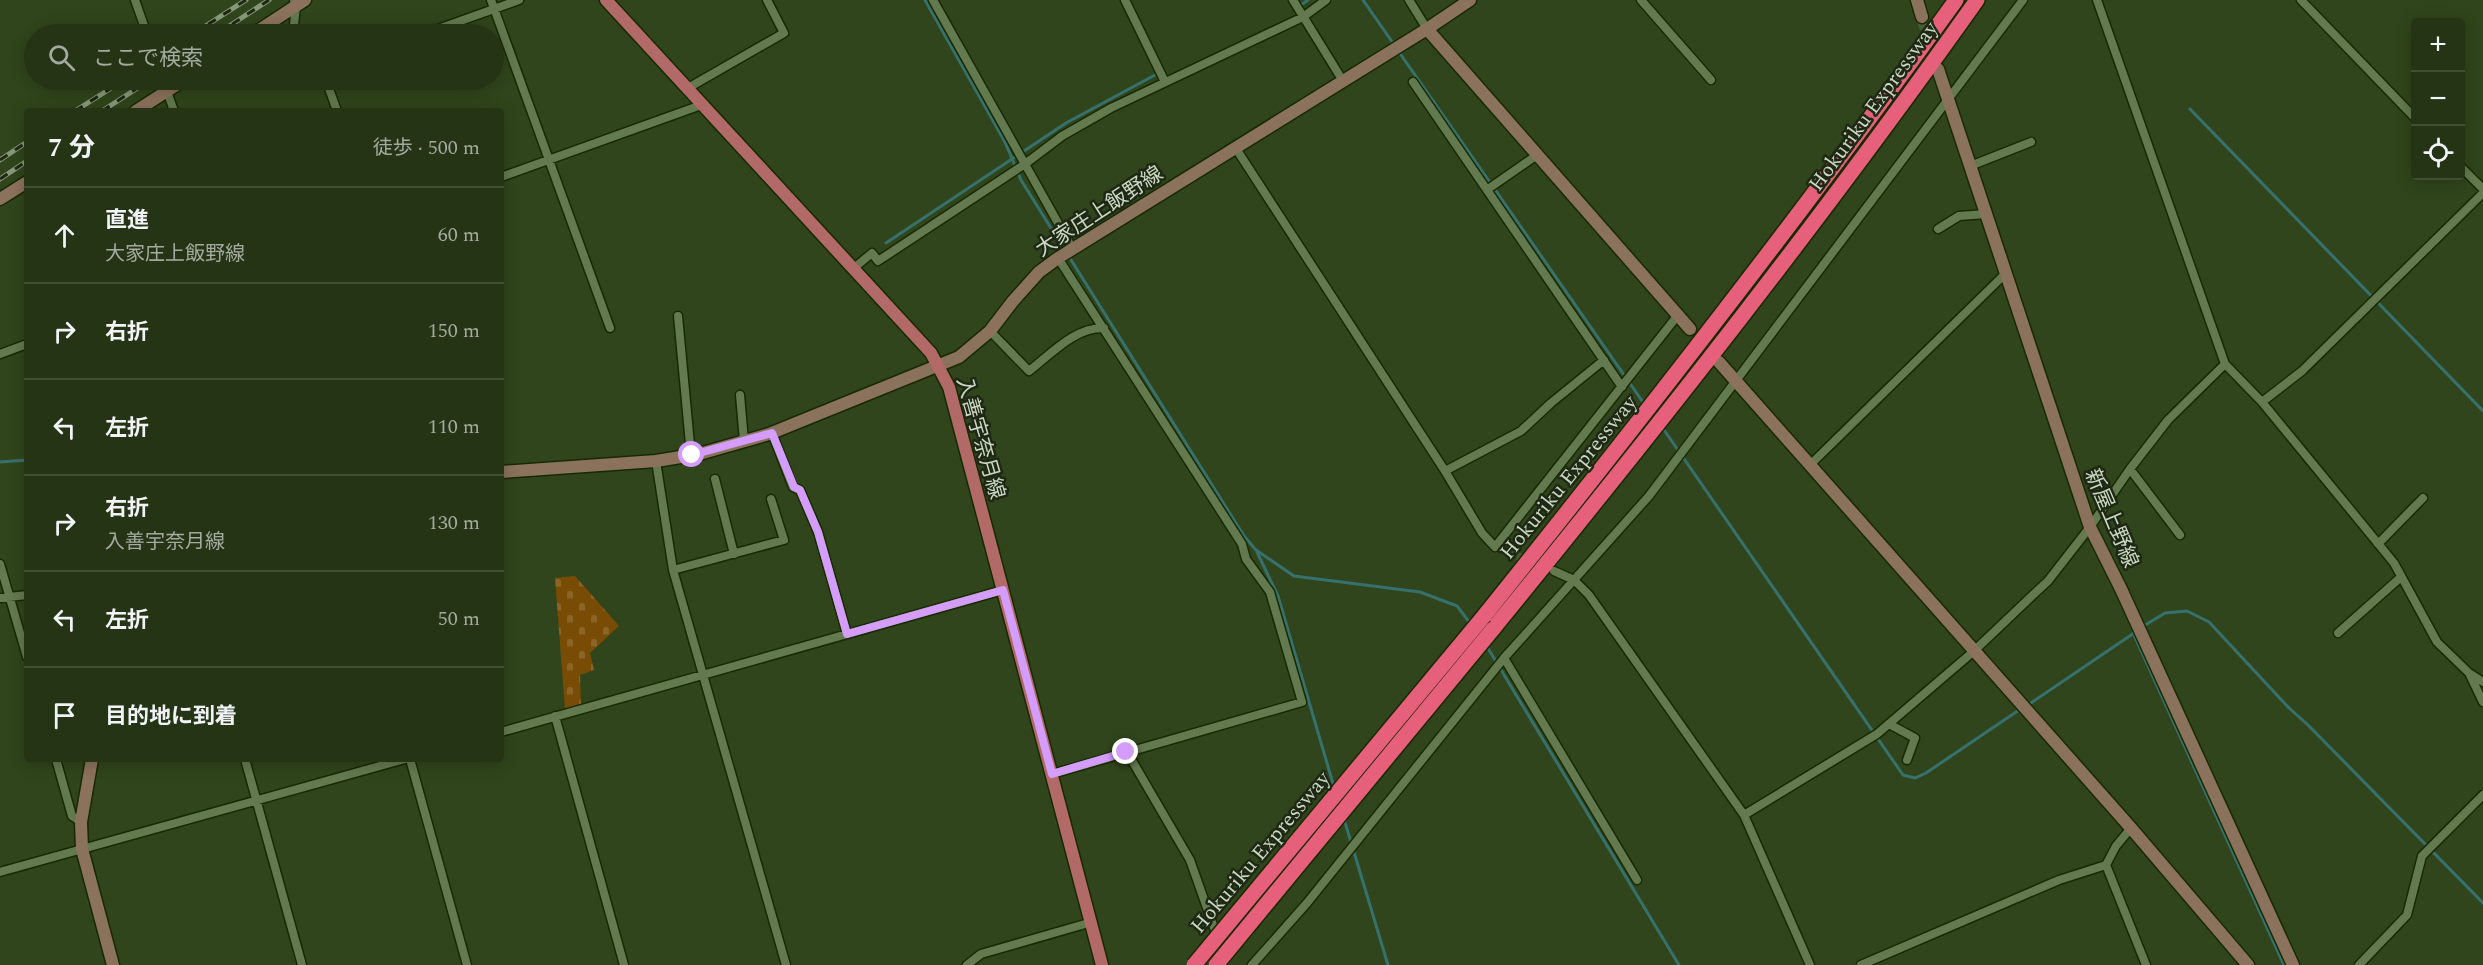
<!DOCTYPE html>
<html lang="ja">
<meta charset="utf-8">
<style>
:root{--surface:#243414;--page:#2c3c1d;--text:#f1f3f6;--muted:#a3aaa0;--line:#414f34}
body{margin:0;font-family:Spectral,"Noto Sans JP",serif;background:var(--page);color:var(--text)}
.controls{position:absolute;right:18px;top:18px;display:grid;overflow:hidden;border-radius:6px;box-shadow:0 3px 15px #0003}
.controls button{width:54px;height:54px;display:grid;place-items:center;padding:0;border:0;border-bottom:2px solid var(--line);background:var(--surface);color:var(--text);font:30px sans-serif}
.stop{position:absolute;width:18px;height:18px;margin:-14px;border:4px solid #d49cfb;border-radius:50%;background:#fff}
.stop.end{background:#d49cfb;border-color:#fff;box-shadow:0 2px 6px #0008}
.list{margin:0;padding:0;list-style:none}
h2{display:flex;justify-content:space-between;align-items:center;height:78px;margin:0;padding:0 24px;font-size:26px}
h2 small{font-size:20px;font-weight:400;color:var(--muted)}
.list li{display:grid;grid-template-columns:39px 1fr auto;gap:18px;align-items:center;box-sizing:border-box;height:96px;padding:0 24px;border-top:2px solid var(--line)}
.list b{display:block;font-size:22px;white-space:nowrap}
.list p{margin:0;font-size:20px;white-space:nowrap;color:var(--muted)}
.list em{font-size:20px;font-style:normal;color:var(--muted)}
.icon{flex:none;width:33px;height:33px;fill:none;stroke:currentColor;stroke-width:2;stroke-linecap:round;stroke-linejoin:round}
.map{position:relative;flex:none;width:2483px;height:965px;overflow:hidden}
.search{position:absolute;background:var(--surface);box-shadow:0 3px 15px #0003;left:24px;top:24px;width:480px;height:66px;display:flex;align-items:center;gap:15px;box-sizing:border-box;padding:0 21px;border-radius:33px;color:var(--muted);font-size:22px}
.panel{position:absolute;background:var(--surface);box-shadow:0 3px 15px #0003;left:24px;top:108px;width:480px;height:654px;border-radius:6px}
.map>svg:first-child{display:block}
.cemetery{fill:url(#cemetery-stones)}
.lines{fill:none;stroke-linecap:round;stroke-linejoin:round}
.stream{stroke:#36716e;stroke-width:3}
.street-tunnel{stroke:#475b34;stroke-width:8;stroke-dasharray:8 4;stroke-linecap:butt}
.secondary-tunnel{stroke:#475b34;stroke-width:12;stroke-dasharray:12 6;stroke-linecap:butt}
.street-casing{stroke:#182a01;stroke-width:11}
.secondary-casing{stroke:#182a01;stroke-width:15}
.primary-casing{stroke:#182a01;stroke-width:15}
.highway-casing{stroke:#182a01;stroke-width:18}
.street{stroke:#63794e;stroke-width:8}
.secondary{stroke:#8b725c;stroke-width:12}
.primary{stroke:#b26a69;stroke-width:12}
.highway{stroke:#e7607b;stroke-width:15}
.rail-casing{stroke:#879879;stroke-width:5}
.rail{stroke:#1e2815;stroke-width:3;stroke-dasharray:9;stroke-linecap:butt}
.highway-bridge-casing{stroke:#182a01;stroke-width:18;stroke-linecap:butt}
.highway-bridge{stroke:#e7607b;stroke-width:15}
.route{stroke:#d49cfb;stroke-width:8}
.labels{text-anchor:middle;stroke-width:5;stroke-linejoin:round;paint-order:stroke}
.street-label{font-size:21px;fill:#cbd8c1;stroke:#1e2815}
</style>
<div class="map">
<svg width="2483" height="965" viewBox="0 0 2483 965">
<defs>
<pattern id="cemetery-stones" width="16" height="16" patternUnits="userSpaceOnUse" patternTransform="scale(1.5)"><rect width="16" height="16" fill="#784c04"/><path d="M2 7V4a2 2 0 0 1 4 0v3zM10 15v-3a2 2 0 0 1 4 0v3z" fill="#8a6527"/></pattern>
</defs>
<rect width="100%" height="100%" fill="#30451b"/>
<path class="cemetery" d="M575 576 619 626 590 653 594 670 580 675 581 705 565 709 555 578Z"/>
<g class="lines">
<path class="stream" d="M925 0 1005 142 1021 180 1064 249
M1363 0 1395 46
M1301 5 1308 0
M1399 52 1645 405
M2190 109 2483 411
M886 243 1066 123 1155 75
M1068 255 1244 536 1256 550 1294 576 1420 592 1457 606 1470 623
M1662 427 1903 775 1915 778 1926 773 2022 708
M0 462 27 460
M1257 552 1278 596 1334 787
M2142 627 2165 613 2187 611 2209 622 2289 708 2307 724 2483 903
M2133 633 2284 965
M1486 645 1679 965
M2028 705 2137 631
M1344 819 1388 965"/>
<path class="street-tunnel" d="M1495 547 1547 568"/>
<path class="secondary-tunnel" d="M1922 17 1937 65"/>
<g class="street-casing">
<path id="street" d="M135 0 147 34
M491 0 610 328
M933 0 1072 248
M1125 0 1165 82
M1293 0 1343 81
M1409 0 1427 29
M1641 0 1711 80
M2097 0 2225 364 2262 402 2394 563 2437 642 2469 673 2483 682
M2301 0 2416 119
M293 34 296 6 294 0
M424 34 519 0
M163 80 174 111
M326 80 337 111
M1413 82 1622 387
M688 88 784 33 767 0
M1235 147 1445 471 1482 533 1495 547 1678 315
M1970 166 2031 142
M2460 166 2483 189
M501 177 704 104
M1488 189 1537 155
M1938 229 1959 216 1986 214
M854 268 872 253 878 261 1025 164 1062 136 1111 108 1303 17 1326 0
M678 316 691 455
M990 331 1029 371C1051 354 1075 327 1104 328
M0 354 27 344
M740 395 744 441
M2262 402 2302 371 2483 193
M772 433 793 487 800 490 818 532 847 634
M656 461 673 570 786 965
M1810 465 2005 274
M2130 469 2180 535
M1445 471 1521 431 1551 403 1604 360
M715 479 734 554
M2378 544 2423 498
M0 564 27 657
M673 570 784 540 771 499
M1554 571 1574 580 1589 595 1744 815 1810 965
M0 598 27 595
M2338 633 2401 577
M1504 658 1637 880
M2470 675 2483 702
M555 716 624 965
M1889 724 1915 738 1907 760
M501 732 1003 590
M1127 752 1190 860 1218 939
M56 759 72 816 81 822
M245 759 302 965
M410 759 467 965
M1052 774 1302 702 1270 592 1246 559 1242 544 1058 258
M1744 815 1877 734 1974 651 2035 593 2048 581 2090 527 2130 469 2168 420 2225 364
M2131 828 2116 846 2106 865 2146 965
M0 872 405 759
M967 965 981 954 1092 922
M1252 965 1307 903 1504 658 1649 496 2023 0
M1861 965 2059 880 2106 865
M2359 965 2407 915 2422 856 2483 795"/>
</g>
<g class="secondary-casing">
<path id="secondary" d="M1917 0 1922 17
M1427 29 1690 329
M253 34 305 0
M1938 69 2090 527 2121 589 2293 965
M136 111 184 80
M0 199 27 182
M1719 362 2131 828 2248 965
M501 472 656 461 699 454 769 434 959 357 990 331 1013 301 1039 272 1058 258 1427 29 1470 0
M92 759 81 822 82 849 113 965"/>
</g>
<g class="primary-casing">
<path id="primary" d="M606 0 931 353 949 387 1102 965"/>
</g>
<g class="highway-casing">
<path id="highway" d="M1484 616C1646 414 1805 210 1956 0
M1493 629C1660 424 1824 216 1977 0"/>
</g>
<use href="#street" class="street"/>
<use href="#secondary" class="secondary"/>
<use href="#primary" class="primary"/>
<use href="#highway" class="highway"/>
<g class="rail-casing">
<path id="rail" d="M193 34 246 0
M217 34 269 0
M75 111 124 80
M102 111 150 80
M0 160 27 142
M0 179 27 161"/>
</g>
<use href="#rail" class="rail"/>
<g class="highway-bridge-casing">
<path id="highway-bridge" d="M1194 965 1484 616
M1216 965 1493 629"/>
</g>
<use href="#highway-bridge" class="highway-bridge"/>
</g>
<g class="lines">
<path class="route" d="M692 455 772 433 794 487 800 490 818 532 847 634 1003 590 1052 774 1126 752"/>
</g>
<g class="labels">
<g class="street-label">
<text transform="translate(1873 106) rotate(-54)" y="7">Hokuriku Expressway</text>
<text transform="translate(1099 211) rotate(-33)" y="7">大家庄上飯野線</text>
<text transform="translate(981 438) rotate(74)" y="7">入善宇奈月線</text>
<text transform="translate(1568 477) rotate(-51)" y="7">Hokuriku Expressway</text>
<text transform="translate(2112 518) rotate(67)" y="7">新屋上野線</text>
<text transform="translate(1260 852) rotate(-50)" y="7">Hokuriku Expressway</text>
</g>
</g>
</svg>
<div class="controls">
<button>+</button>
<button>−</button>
<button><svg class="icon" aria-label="locate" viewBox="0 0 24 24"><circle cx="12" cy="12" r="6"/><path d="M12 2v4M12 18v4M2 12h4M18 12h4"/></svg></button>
</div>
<div class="stop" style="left:692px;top:455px"></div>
<div class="stop end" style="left:1126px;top:752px"></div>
<div class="search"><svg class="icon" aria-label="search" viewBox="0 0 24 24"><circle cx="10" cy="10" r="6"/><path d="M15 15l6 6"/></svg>ここで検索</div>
<section class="panel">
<h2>7 分<small>徒歩 · 500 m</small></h2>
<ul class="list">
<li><svg class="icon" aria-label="ahead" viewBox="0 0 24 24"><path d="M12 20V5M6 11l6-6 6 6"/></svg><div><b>直進</b><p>大家庄上飯野線</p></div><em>60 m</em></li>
<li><svg class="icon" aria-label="right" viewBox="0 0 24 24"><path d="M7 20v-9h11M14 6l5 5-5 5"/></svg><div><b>右折</b></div><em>150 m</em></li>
<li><svg class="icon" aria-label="left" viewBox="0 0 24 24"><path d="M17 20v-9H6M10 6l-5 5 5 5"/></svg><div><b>左折</b></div><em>110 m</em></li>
<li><svg class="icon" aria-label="right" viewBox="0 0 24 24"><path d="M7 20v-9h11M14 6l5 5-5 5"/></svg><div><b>右折</b><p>入善宇奈月線</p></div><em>130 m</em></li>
<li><svg class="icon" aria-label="left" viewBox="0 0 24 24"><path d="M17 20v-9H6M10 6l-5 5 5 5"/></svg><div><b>左折</b></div><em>50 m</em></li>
<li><svg class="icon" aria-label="arrive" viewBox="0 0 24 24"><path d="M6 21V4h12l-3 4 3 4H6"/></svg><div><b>目的地に到着</b></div></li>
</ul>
</section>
</div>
